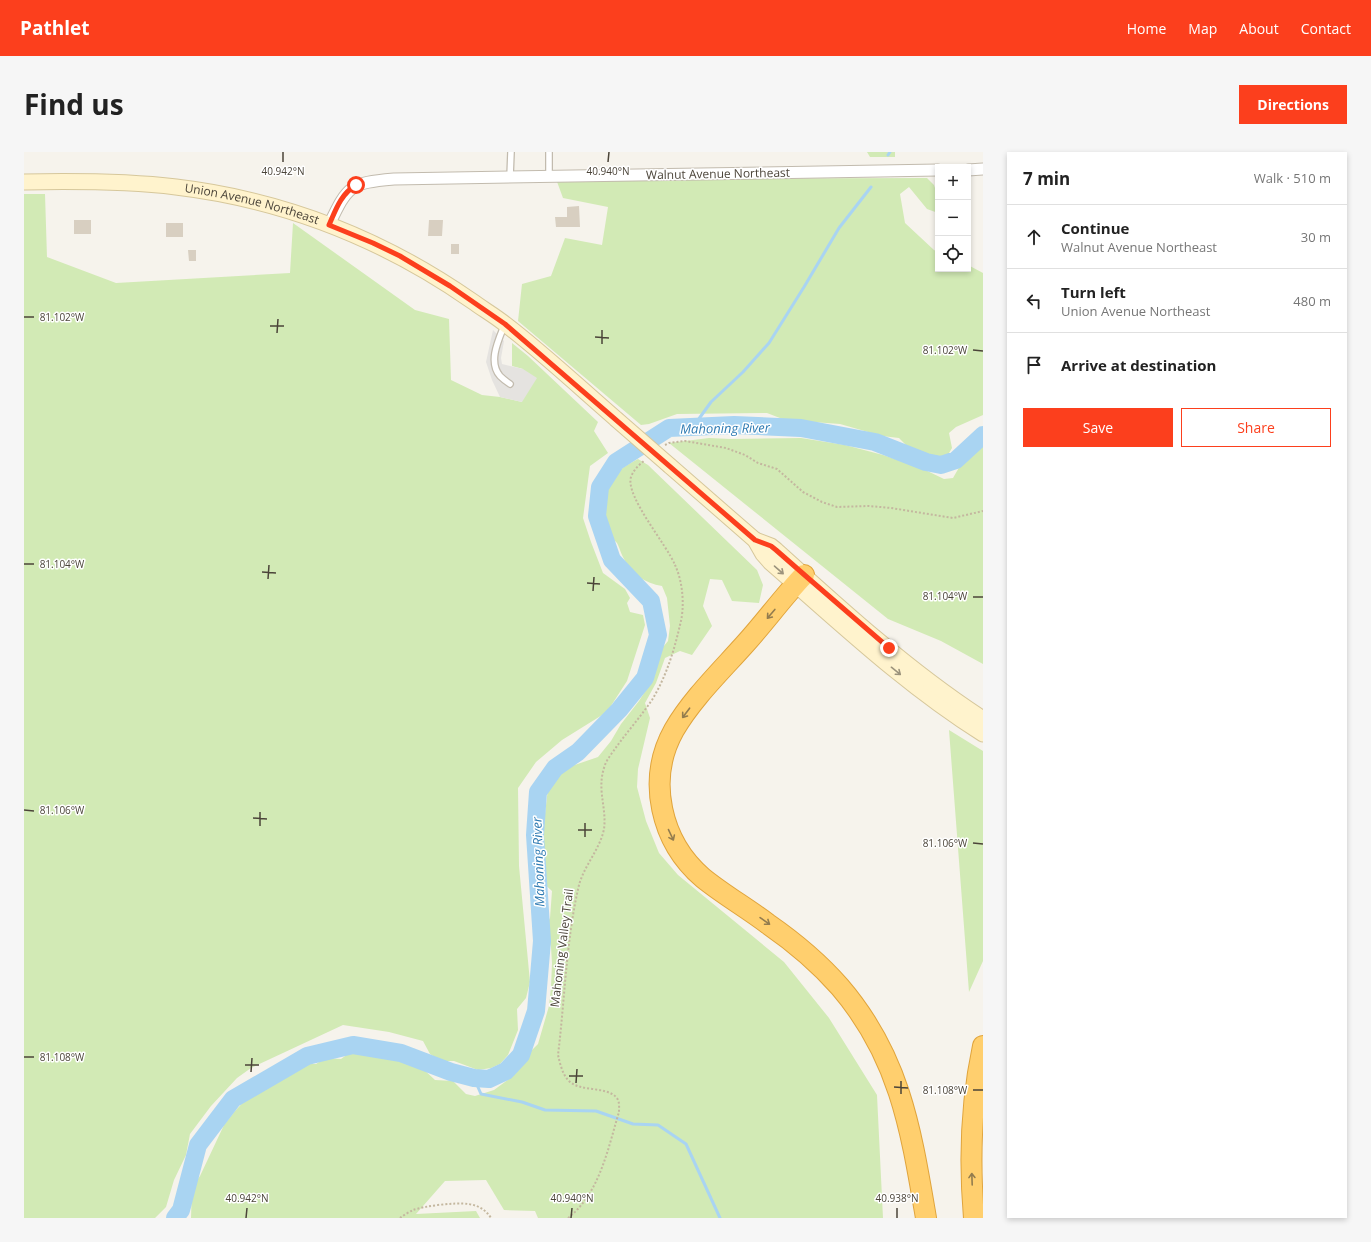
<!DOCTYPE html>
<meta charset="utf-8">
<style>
:root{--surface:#fff;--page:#f6f6f6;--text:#222;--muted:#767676;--line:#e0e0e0;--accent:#fc3f1d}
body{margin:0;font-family:"Open Sans",sans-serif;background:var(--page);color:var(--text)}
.controls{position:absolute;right:12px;top:12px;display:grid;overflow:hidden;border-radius:0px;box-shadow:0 2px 6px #0003}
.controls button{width:36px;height:36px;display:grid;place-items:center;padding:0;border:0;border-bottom:1px solid var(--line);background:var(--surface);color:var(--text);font:20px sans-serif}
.stop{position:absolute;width:12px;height:12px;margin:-9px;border:3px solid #fc3f1d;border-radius:50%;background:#fff}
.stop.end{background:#fc3f1d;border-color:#fff;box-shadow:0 1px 4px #0008}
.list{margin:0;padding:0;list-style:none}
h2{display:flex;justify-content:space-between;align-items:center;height:52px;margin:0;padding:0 16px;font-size:17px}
h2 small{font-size:13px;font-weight:400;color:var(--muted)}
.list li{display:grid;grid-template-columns:26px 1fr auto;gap:12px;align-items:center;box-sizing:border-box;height:64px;padding:0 16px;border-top:1px solid var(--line)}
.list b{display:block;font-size:15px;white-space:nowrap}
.list p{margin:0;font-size:13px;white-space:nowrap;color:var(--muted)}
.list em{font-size:13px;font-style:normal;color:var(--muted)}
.actions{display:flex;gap:8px;padding:12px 16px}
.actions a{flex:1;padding:9px 0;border:1px solid var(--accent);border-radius:0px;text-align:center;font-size:14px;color:var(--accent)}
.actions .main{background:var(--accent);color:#fff}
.icon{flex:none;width:22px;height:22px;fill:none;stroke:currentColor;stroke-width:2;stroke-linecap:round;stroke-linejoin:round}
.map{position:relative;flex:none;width:959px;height:1066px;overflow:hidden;border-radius:0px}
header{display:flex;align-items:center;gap:24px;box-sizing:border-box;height:56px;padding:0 20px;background:var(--accent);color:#fff}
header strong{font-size:19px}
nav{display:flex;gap:22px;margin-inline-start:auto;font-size:14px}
.intro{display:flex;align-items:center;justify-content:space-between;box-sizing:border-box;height:96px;padding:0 24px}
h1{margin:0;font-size:28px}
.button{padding:10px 18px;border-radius:0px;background:var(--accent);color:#fff;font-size:14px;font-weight:700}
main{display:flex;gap:24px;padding:0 24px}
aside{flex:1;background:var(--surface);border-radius:0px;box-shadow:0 2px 6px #0003}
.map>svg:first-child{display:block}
.green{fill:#d2eab5}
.parking{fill:#e5e3e0}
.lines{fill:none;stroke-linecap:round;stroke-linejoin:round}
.stream{stroke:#a9d4f2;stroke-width:3}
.river{stroke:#a9d4f2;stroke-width:18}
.building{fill:#d8cfc1}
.service-casing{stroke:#c2bbae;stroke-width:8}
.minor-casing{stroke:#c2bbae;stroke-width:13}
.secondary-casing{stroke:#d6c79b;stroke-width:17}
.motorway-casing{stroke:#e0a43c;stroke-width:22}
.path{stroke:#c4b79f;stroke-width:2;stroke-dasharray:2 2;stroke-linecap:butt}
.service{stroke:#fff;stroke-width:5.5}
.minor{stroke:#fff;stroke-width:11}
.secondary{stroke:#fff3cd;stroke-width:15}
.motorway{stroke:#ffcf6e;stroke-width:20}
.secondary-bridge-casing{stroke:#d6c79b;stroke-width:17;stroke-linecap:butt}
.secondary-bridge{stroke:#fff3cd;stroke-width:15}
.oneway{stroke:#9c937c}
.oneway2{stroke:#937c4e}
.route{stroke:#fc3f1d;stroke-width:5}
.ticks{fill:none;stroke:#4b4439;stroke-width:1.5}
.labels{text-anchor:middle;stroke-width:3;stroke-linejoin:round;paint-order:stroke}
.street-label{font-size:12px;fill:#4b4439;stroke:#fff}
.water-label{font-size:13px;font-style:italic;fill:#2e7ab2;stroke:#fff}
.ticks-label{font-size:10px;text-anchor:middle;fill:#4b4439;stroke:#fff;stroke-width:3;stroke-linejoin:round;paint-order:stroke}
</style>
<header>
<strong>Pathlet</strong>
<nav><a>Home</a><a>Map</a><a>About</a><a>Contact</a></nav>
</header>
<div class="intro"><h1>Find us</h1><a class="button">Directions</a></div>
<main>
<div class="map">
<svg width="959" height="1066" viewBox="0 0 959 1066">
<rect width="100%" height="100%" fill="#f6f3ec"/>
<path class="green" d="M843 0H871V5H846Z
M903 26 910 33 914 45V61L903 57 885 35 876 42 881 71 910 98 914 100V117H944V113L959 121V263L932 275 925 281 928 296 922 306H912L887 298 875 286 858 284 816 272 789 270 777 268H761L743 261 653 262 625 272 617 273 494 169 498 132 527 124 541 86 578 93 584 55 539 46 532 27Z
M0 42H21L23 105 92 131 266 121 269 71 391 158 425 167 427 228 458 243 476 245 498 250 499 217 488 214V191L504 204 574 270 570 279 584 301 566 314 559 366 567 390 579 421 601 437 606 446 603 451 606 460 619 463 621 473 603 529 583 560 538 588 512 610 494 636 495 714 506 830 502 846 493 857 494 878 484 903 476 912 467 916 454 918 430 909H417L406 902 399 889 365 880 319 873 227 916 213 926 187 954 166 982 162 1003 150 1028 142 1055 131 1066H0Z
M685 286 707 287 777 286 821 293 859 303 895 315 920 327 929 326 937 312 959 294V512L917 489 864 467 645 291Z
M614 307 624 313 733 418 739 433 735 451 708 449 698 428 686 427 679 454 688 474 668 503 656 499 641 506 632 531 621 551 626 566 614 617 613 635 622 669 635 701 654 723 760 810 805 866 853 943 859 1066H514L511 1059 480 1058 462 1028 421 1029 392 1062 452 1059 456 1066H167L168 1035 176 1024 200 973 211 959 225 944 280 912H292L301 906 317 907 328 899 340 898 396 914 411 928 429 929 442 942 451 944 470 938 485 927 495 916 504 902 514 892 525 854 527 835 528 811 527 795 522 774 526 766 528 739 516 728 514 703 515 685 520 671 524 636 539 617 574 605 587 589 597 572 615 549 629 527 635 500 644 489 646 474 643 446 638 434C621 431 608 423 600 407 597 402 596 397 594 393 592 388 588 388 585 385 576 373 575 341 584 329 592 319 603 313 614 307Z
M925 578 959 599V809L945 840Z"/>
<path class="parking" d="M469 178 480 189 477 206 478 212 499 217 513 226 498 250 476 245 468 228 462 210Z"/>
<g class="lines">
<path class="stream" d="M864 3 866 0
M669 275 687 250 719 220 745 191 780 135 815 76 847 35
M450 926 457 942 498 950 521 958 572 959 609 972 634 973 662 992 696 1066"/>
<path class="river" d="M151 1066 157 1058 174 993 209 947 283 904 329 893 377 901 427 920 450 926 465 927 482 919 497 903 512 859 518 789 511 683 514 640 531 616 554 600 595 558 621 526 634 483 627 449 588 408 573 364 576 335 592 310 645 276 710 273 777 276 851 290 902 310 917 313 932 308 959 283"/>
</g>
<path class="building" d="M555 54 556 75H532L531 65H543V55Z
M50 68H67V82H50Z
M405 68H419L418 84H404Z
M142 71H159V85H142Z
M427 92H435V102H427Z
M164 98H172V109H165Z"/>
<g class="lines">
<g class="service-casing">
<path id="service" d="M525 24V0
M486 25 487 0
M480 174C474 189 464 210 476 224 479 227 483 230 486 232"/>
</g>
<g class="minor-casing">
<path id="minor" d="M944 18 959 17
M305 73C324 33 326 31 370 27L914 18"/>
</g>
<g class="secondary-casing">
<g id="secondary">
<path id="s1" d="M0 30C51 29 102 29 152 35 261 48 359 87 448 149 459 157 471 164 481 172 519 201 555 235 592 267"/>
<path d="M646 314 731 388 739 402 746 410C815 470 881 533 959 582"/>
<path d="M731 388 747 394 752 398C817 457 885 519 959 567"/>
</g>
</g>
<g class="motorway-casing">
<path id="motorway" d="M780 423C759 445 741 470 721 492 696 520 668 547 650 578 622 628 637 690 679 726 700 743 723 756 744 772 770 790 795 811 816 835 876 905 887 978 902 1066
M950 1066C945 1008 947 950 959 894"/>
</g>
<path class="path" d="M641 293 645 291 661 289 702 296 721 303 734 311 753 317 779 340 798 350 813 355 845 354 867 356 929 366 959 359
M376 1066C380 1063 385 1060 389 1058 400 1054 432 1050 444 1052 454 1053 462 1058 467 1066
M544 1066C576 1041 584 996 595 960 595 955 596 949 592 945 581 934 556 940 545 929 538 922 536 911 534 903 541 846 542 788 555 733 560 714 576 697 580 677 583 655 572 637 581 613 583 607 589 600 593 594 604 579 617 564 628 548 642 525 650 499 656 473 661 455 659 430 651 413 643 393 601 344 607 325 610 317 616 312 621 308"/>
<use href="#service" class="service"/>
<use href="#minor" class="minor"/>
<use href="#secondary" class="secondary"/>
<use href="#motorway" class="motorway"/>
<g class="secondary-bridge-casing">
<path id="secondary-bridge" d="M592 267 646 314"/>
</g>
<use href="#secondary-bridge" class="secondary-bridge"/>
</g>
<defs><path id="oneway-shaft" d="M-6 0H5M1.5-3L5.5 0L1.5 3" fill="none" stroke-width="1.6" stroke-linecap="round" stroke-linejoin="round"/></defs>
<g class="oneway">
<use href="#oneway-shaft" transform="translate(755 418) rotate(41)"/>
<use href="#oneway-shaft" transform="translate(872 519) rotate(39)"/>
</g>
<g class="oneway2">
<use href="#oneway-shaft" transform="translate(747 462) rotate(130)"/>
<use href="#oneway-shaft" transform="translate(662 561) rotate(127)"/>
<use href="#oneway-shaft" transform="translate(647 683) rotate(65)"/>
<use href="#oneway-shaft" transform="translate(741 769) rotate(35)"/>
<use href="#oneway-shaft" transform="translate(948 1027) rotate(-92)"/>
</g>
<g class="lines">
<path class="route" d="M332 33C317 42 312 57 305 73L349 91 376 104 426 134 481 172 731 388 747 394 752 398 784 426 865 496"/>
</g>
<path class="ticks" d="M259 10V0M584 10 585 0M0 165H10M246 174H260M253 181 254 167M571 185 585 186M578 192V178M949 198 959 199M0 412H10M238 420 252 421M244 427 245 413M563 431 576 432M569 439 570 425M949 445H959M0 658 10 659M229 666 243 667M236 674V660M554 678H568M561 685V671M949 691 959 692M0 905H10M221 913H235M227 920 228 906M545 924H559M552 931 553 917M870 935 884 936M949 938H959M877 942V929M222 1066 223 1056M547 1066 548 1056M873 1066V1056"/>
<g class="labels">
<g class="street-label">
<text transform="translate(694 22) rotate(-1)" y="4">Walnut Avenue Northeast</text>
<text dy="4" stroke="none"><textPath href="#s1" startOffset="230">Union Avenue Northeast</textPath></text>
<text transform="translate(538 796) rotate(-83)" y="4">Mahoning Valley Trail</text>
</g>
<g class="water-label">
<text transform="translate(701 276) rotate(-1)" y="5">Mahoning River</text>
<text transform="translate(514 710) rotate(-92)" y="5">Mahoning River</text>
</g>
</g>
<g class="ticks-label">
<text x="259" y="23">40.942°N</text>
<text x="584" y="23">40.940°N</text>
<text x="38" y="169">81.102°W</text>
<text x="921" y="202">81.102°W</text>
<text x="38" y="416">81.104°W</text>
<text x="921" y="448">81.104°W</text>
<text x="38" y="662">81.106°W</text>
<text x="921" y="695">81.106°W</text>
<text x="38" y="909">81.108°W</text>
<text x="921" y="942">81.108°W</text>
<text x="223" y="1050">40.942°N</text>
<text x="548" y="1050">40.940°N</text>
<text x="873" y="1050">40.938°N</text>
</g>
</svg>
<div class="controls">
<button>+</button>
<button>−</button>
<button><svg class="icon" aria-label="locate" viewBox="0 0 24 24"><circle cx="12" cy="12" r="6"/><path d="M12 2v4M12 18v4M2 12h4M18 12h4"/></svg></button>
</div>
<div class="stop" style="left:332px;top:33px"></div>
<div class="stop end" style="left:865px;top:496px"></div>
</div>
<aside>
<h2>7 min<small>Walk · 510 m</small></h2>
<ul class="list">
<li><svg class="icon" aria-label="ahead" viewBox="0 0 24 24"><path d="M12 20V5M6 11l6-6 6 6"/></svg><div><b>Continue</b><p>Walnut Avenue Northeast</p></div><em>30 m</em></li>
<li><svg class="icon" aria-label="left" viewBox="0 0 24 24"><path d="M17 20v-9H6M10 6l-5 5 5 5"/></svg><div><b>Turn left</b><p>Union Avenue Northeast</p></div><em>480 m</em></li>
<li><svg class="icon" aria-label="arrive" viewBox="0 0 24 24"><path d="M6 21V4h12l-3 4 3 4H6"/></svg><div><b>Arrive at destination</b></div></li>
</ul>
<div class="actions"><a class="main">Save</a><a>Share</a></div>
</aside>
</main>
